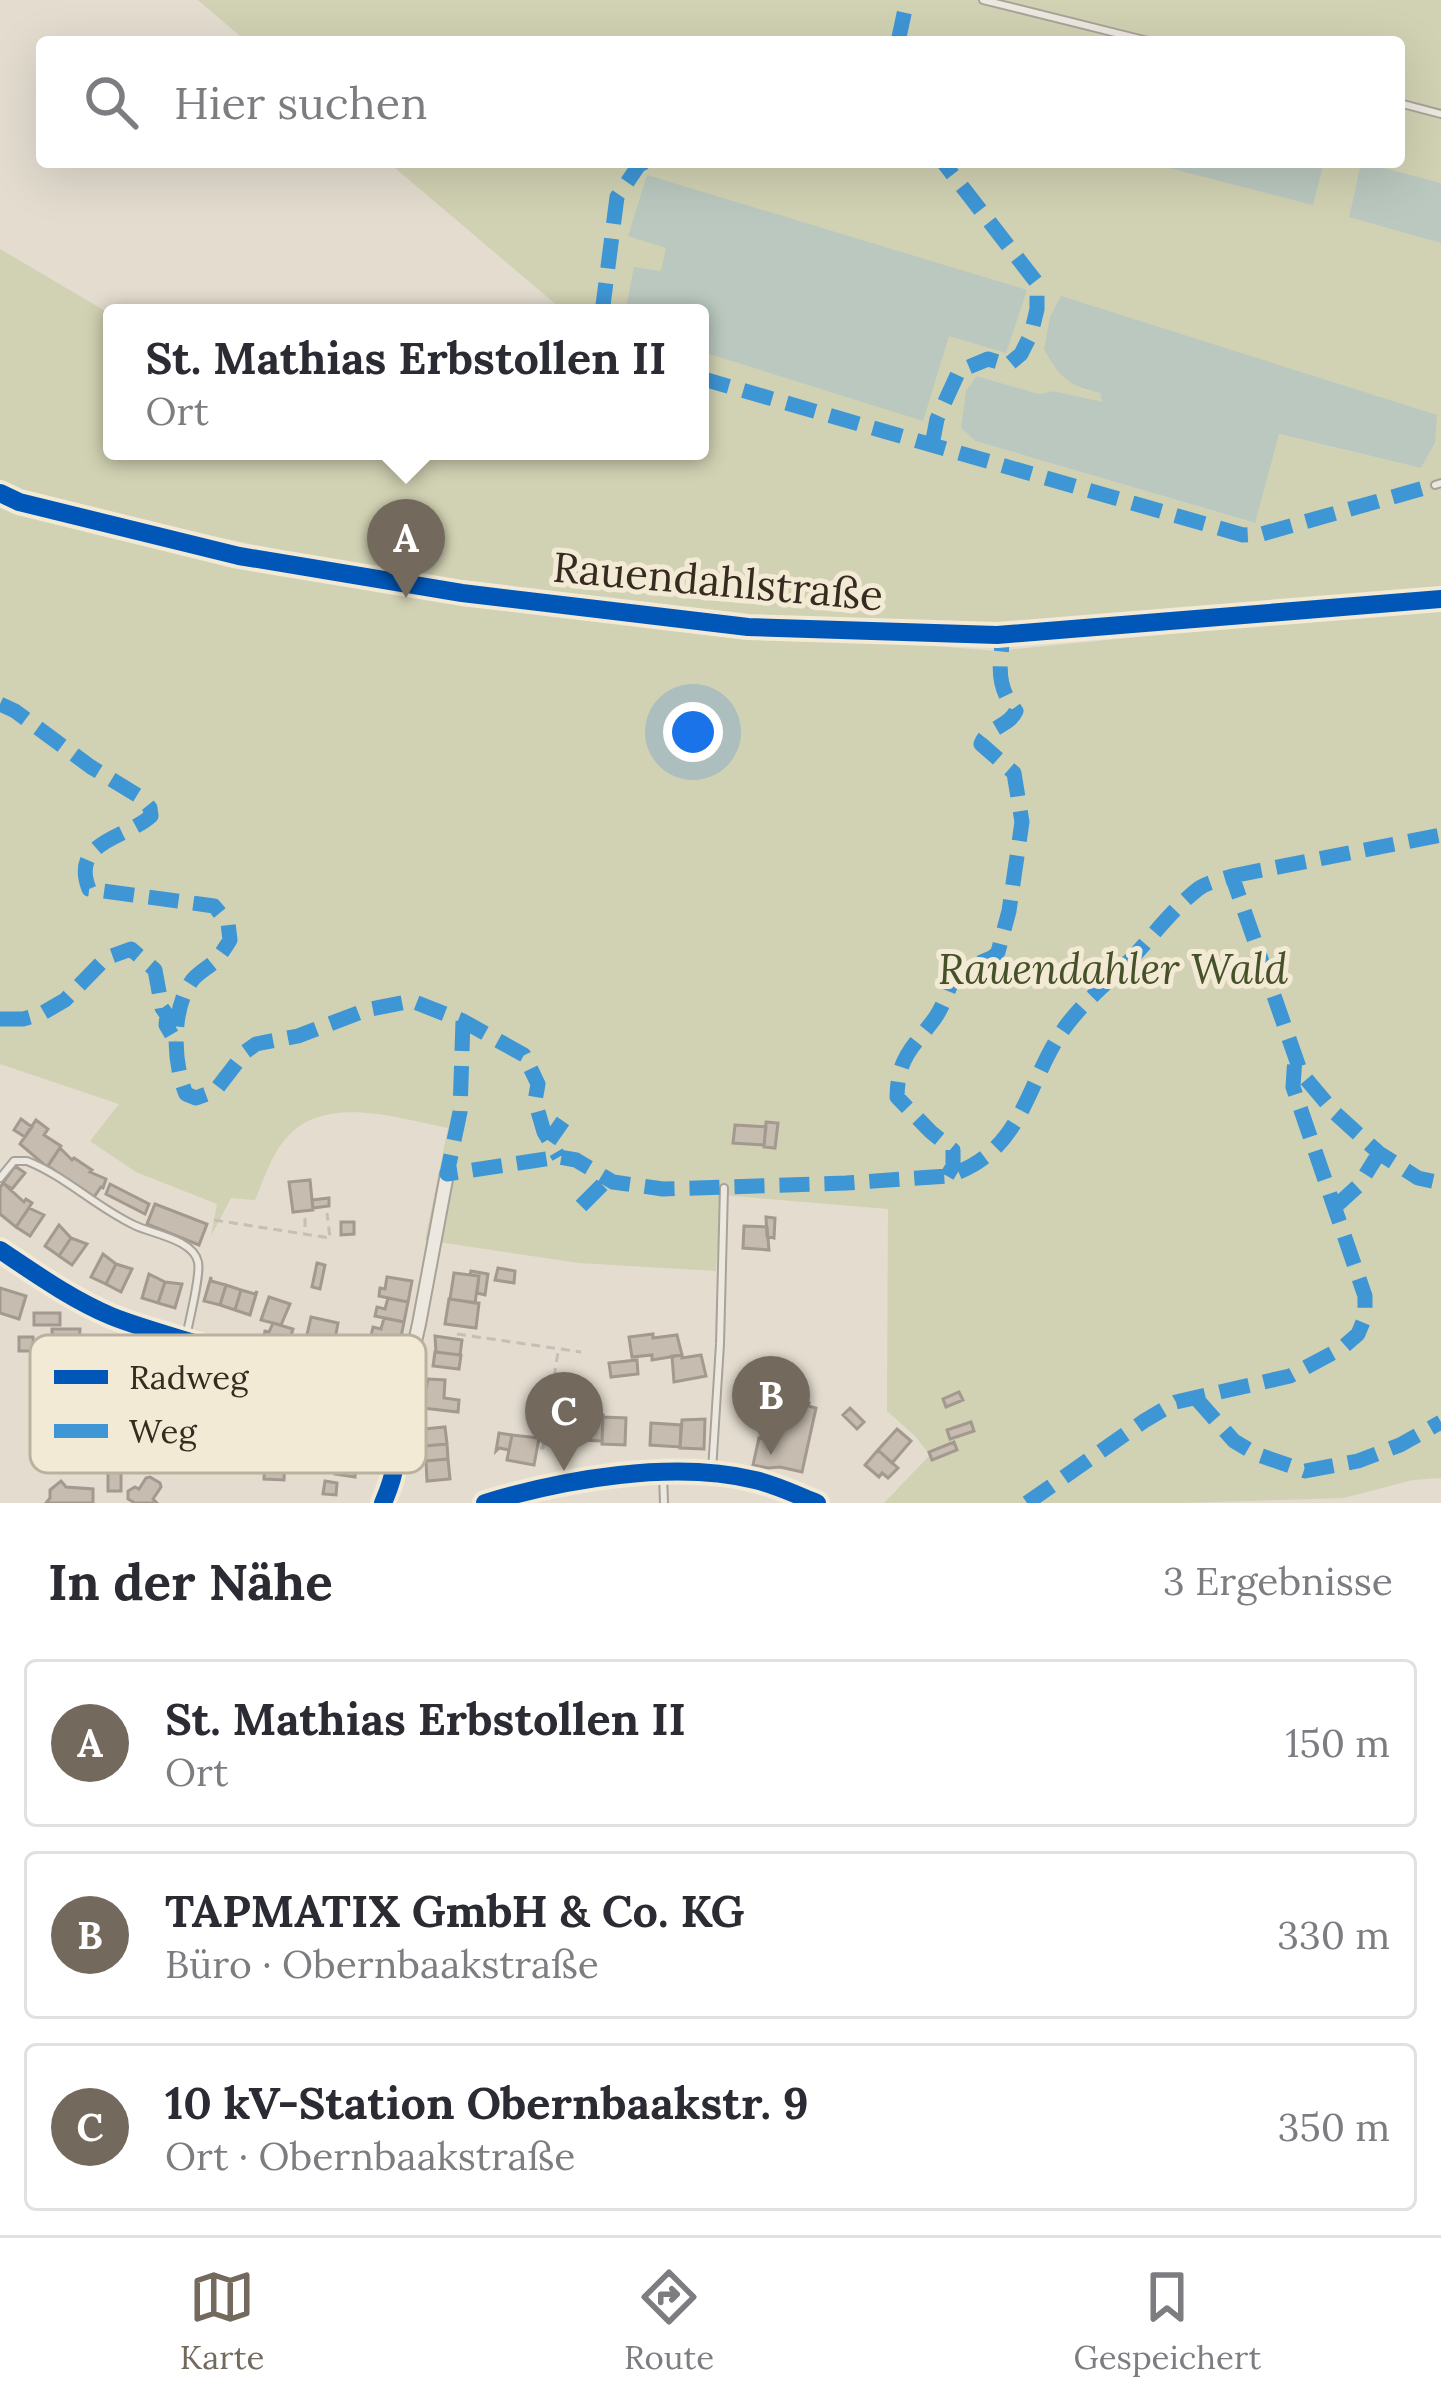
<!DOCTYPE html>
<html lang="de">
<meta charset="utf-8">
<style>
:root{--surface:#fff;--page:#f2f2f3;--text:#2b2b33;--muted:#7c7c81;--line:#e1e1e2;--accent:#73695d}
body{margin:0;font-family:Lora,serif;background:var(--page);color:var(--text)}
.you{position:absolute;left:693px;top:732px;width:42px;height:42px;margin:-30px;border:9px solid #fff;border-radius:50%;background:#1a73e8;box-shadow:0 0 0 18px #1a73e833}
.badge{display:grid;place-items:center;width:78px;height:78px;border-radius:50%;background:var(--accent);color:#fff;font-size:39px;font-weight:700}
.pin{position:absolute;translate:-50% -99px;filter:drop-shadow(0 3px 6px #0008)}
.pin::after{content:'';position:absolute;top:63px;width:42px;height:36px;background:inherit;clip-path:polygon(0 0,100% 0,50% 100%)}
.popup{position:absolute;left:103px;top:304px;width:606px;height:156px;box-sizing:border-box;display:grid;place-content:center;border-radius:12px;background:var(--surface);filter:drop-shadow(0 3px 9px #0005);font-size:39px;white-space:nowrap;color:var(--muted)}
.popup b{font-size:45px;color:var(--text)}
.popup::after{content:'';position:absolute;left:50%;top:100%;margin-left:-24px;border:24px solid transparent;border-top-color:var(--surface)}
.list{margin:0;padding:0;list-style:none}
h2{display:flex;justify-content:space-between;align-items:center;height:156px;margin:0;padding:0 48px;font-size:51px}
h2 small{font-size:39px;font-weight:400;color:var(--muted)}
.list li{display:grid;grid-template-columns:78px 1fr auto;gap:36px;align-items:center;box-sizing:border-box;height:168px;margin:0 24px 24px;padding:0 24px;border:3px solid var(--line);border-radius:12px}
.list b{display:block;font-size:45px;white-space:nowrap}
.list p{margin:0;font-size:39px;white-space:nowrap;color:var(--muted)}
.list em{font-size:39px;font-style:normal;color:var(--muted)}
.icon{flex:none;width:66px;height:66px;fill:none;stroke:currentColor;stroke-width:2;stroke-linecap:round;stroke-linejoin:round}
.map{position:relative;flex:none;width:1441px;height:1503px;overflow:hidden}
.search{position:absolute;background:var(--surface);box-shadow:0 12px 48px #0002;left:36px;right:36px;top:36px;height:132px;display:flex;align-items:center;gap:30px;box-sizing:border-box;padding:0 42px;border-radius:12px;color:var(--muted);font-size:45px}
.sheet{height:732px;background:var(--surface)}
nav{display:flex;justify-content:space-around;align-items:center;box-sizing:border-box;height:168px;border-top:3px solid var(--line);background:var(--surface);font-size:33px;color:var(--muted)}
nav a{display:grid;justify-items:center;gap:6px}
nav .on{color:var(--accent)}
.map>svg:first-child{display:block}
.green{fill:#d1d1b3;fill-rule:evenodd}
.water{fill:#bac8bf}
.building{fill:#c6bcb0;stroke:#a3998f;stroke-width:3}
.lines{fill:none;stroke-linecap:round;stroke-linejoin:round}
.service-casing{stroke:#a8a298;stroke-width:10}
.minor-casing{stroke:#a8a298;stroke-width:16}
.path{stroke:#c4bfb7;stroke-width:3;stroke-dasharray:9 6;stroke-linecap:butt}
.service{stroke:#ece8e0;stroke-width:6}
.minor{stroke:#ece8e0;stroke-width:12}
.quiet{stroke:#3e96d5;stroke-width:15;stroke-dasharray:30 15;stroke-linecap:butt}
.cycleway-casing{stroke:#f3ead6;stroke-width:26}
.cycleway{stroke:#0057b8;stroke-width:18}
.labels{text-anchor:middle;stroke-width:10;stroke-linejoin:round;paint-order:stroke}
.street-label{font-size:42px;fill:#372b20;stroke:#f3ead6}
.park-label{font-size:42px;font-style:italic;fill:#475129;stroke:#f3ead6}
.key{fill:#f3ead6;stroke:#bbb19f;stroke-width:3}
.key-label{font-size:33px;fill:#372b20}
</style>
<div class="map">
<svg width="1441" height="1503" viewBox="0 0 1441 1503">
<rect width="100%" height="100%" fill="#e3dccf"/>
<path class="green" d="M198 0H1441V183L1361 163 1349 216 1441 243V593L996 630 744 621 463 588 20 496 0 488V249L112 315V451H700V313H566L388 162H1399V42H247ZM977 376 1039 394 1053 391 1102 403 1100 393 1076 388 1435 443 1421 468 1278 434 1254 523 975 441 961 428Z
M0 499 234 561 386 590 749 631 996 651 1441 607V1478L1413 1480 1343 1498 1180 1503H884L930 1455 915 1436 887 1411 888 1209 721 1195 716 1271 579 1263 425 1240 448 1128C402 1119 330 1095 291 1133 272 1151 265 1177 255 1200L231 1198 211 1236 217 1204 136 1172 90 1141 119 1104 0 1064Z"/>
<path class="water" d="M1146 162H1324L1313 205Z
M1361 162 1441 183V243L1349 217Z
M647 175 1027 290 1006 353 949 336 923 421 700 351V313H625L634 267 661 271 666 248 628 236Z
M1061 296 1437 415 1435 443 1421 468 1279 434 1255 523 975 441 961 428 966 391 977 376 1039 394 1053 391 1102 402 1100 393C1069 386 1059 377 1044 349L1050 317Z"/>
<path class="building" d="M21 1119 32 1127 25 1137 14 1130Z
M36 1120 48 1129 44 1135 61 1146 47 1167 20 1144Z
M766 1122 778 1123 775 1148 764 1147Z
M735 1125 766 1127 764 1145 733 1143Z
M60 1148 72 1160 74 1158 92 1170 90 1172 106 1179 103 1188 101 1187 94 1197 48 1166Z
M15 1166 25 1173 12 1189 3 1183Z
M310 1180 313 1210 293 1212 289 1182Z
M3 1183 24 1202 26 1199 32 1203 16 1227 0 1214V1188Z
M110 1184 149 1204 145 1214 106 1194Z
M329 1198V1206L313 1208 312 1200Z
M155 1204 207 1224 199 1245 147 1224Z
M29 1208 44 1215 30 1236 16 1227Z
M766 1217 775 1218 774 1238 767 1236Z
M341 1222H354V1234L341 1235Z
M59 1225 71 1238 59 1256 45 1246Z
M744 1226 767 1227 769 1250 743 1248Z
M71 1238 87 1244 72 1265 59 1256Z
M103 1254 116 1264 106 1284 91 1277Z
M317 1263 325 1265 320 1289 312 1287Z
M116 1264 132 1269 121 1292 106 1284Z
M498 1268 515 1271 514 1283 495 1280Z
M471 1271 488 1274 485 1295 477 1293 479 1276 470 1275Z
M454 1273 479 1276 475 1303 450 1299Z
M149 1274 165 1282 158 1303 142 1298Z
M211 1277V1281L226 1285 220 1305 204 1301Z
M387 1277 412 1281 408 1302 379 1296 380 1288 385 1289Z
M165 1282 182 1284 175 1308 158 1303Z
M226 1285 241 1290 235 1310 220 1305Z
M0 1288 26 1296 19 1319 0 1313Z
M241 1290 255 1294 257 1291 250 1315 235 1310Z
M269 1297 290 1304 281 1325 261 1320Z
M388 1298 408 1302 404 1322 375 1316 377 1307 385 1309Z
M449 1299 479 1303 476 1328 445 1324Z
M34 1313H60V1325H34Z
M311 1317 338 1323 334 1345 306 1339Z
M384 1318 404 1322 400 1342 371 1336 373 1327 381 1329Z
M273 1323 293 1329 285 1355 264 1348 268 1337 264 1336 265 1331 269 1332Z
M52 1329H80L78 1366 80 1374 53 1375Z
M653 1334V1338L677 1335 682 1355 652 1360V1355L632 1357 629 1337Z
M435 1336 462 1340 460 1355 436 1352Z
M19 1337H33L34 1351H19Z
M378 1338 400 1342 398 1348 376 1344Z
M328 1343 341 1345 338 1358 326 1356Z
M341 1345 362 1350 360 1362 338 1358Z
M435 1352 461 1355 459 1369 433 1366Z
M388 1353 398 1357 391 1374 381 1370Z
M117 1355H144V1368L124 1369V1362H117Z
M682 1355V1358L701 1355 706 1376 674 1382 672 1356Z
M637 1360 638 1374 611 1377 609 1363Z
M373 1367 392 1375 390 1389 387 1387 384 1395 365 1387Z
M144 1368V1381L117 1382V1375H124V1369Z
M359 1369 370 1374 365 1385 354 1381Z
M428 1379 445 1380 444 1398 459 1400 458 1412 422 1408Z
M144 1381V1395H124V1388H117V1382Z
M60 1389H87V1404H60Z
M959 1392 963 1400 946 1407 943 1399Z
M200 1396H217V1421H200Z
M200 1396V1421H182L181 1397Z
M780 1396 809 1403 808 1406 816 1408 802 1472 780 1467 768 1468 753 1465 759 1438 773 1442 778 1422 774 1421Z
M281 1397 296 1401 295 1406 305 1408 300 1432 280 1428 285 1407 279 1406Z
M260 1400H267V1424H250V1403H260Z
M227 1401H233L234 1425H217V1403H227Z
M233 1401 250 1403V1424L234 1425Z
M60 1404H87L91 1409 88 1419H60Z
M317 1408 330 1412 326 1425 314 1421Z
M850 1408 864 1422 857 1429 843 1415Z
M556 1410 579 1411V1437L555 1436Z
M125 1411H140L143 1432H120V1416H125Z
M332 1412 342 1414 341 1420 360 1423 359 1434 339 1432V1429L330 1427Z
M579 1414 603 1415 602 1441 578 1440Z
M603 1417 626 1418 625 1445 602 1444Z
M705 1419 704 1449 680 1448 682 1420Z
M971 1422 974 1431 950 1439 947 1430Z
M651 1423 681 1425 680 1447 650 1445Z
M445 1427 447 1444 424 1446 423 1429Z
M897 1429 911 1441 892 1463 878 1450Z
M120 1432H143L140 1452 120 1454Z
M339 1432 359 1434 355 1456 336 1453Z
M46 1433H67L71 1444 68 1446V1452L48 1455Z
M499 1433 512 1435 509 1450 499 1448 496 1451Z
M512 1435 539 1438 534 1465 507 1460Z
M954 1442 957 1450 932 1460 929 1452Z
M447 1444 448 1459 426 1461 424 1446Z
M95 1447H107L108 1460 95 1461Z
M107 1447H120V1460H108Z
M878 1450 898 1468 888 1478 882 1473 879 1477 865 1465Z
M265 1453H285L284 1480 264 1479Z
M338 1453 357 1456 355 1477 335 1474Z
M448 1459 450 1479 427 1481 426 1461Z
M121 1471V1491H108V1472Z
M150 1477 160 1483 161 1487 153 1499 157 1503H135L128 1499V1491L135 1487 139 1489 146 1478Z
M61 1481 66 1487 93 1489V1503H46L50 1498V1490Z
M325 1481 337 1483 336 1495 323 1494Z"/>
<g class="lines">
<g class="service-casing">
<path id="service" d="M983 0 1152 42
M1399 103 1441 114
M1435 485 1441 483
M0 493 19 502 239 556 462 593 748 627 997 635 1441 599
M0 1178 14 1161H27C65 1176 96 1207 134 1225 152 1234 193 1239 198 1262 201 1275 189 1321 186 1337
M712 1471 720 1344 724 1188
M663 1474 664 1503"/>
</g>
<g class="minor-casing">
<path id="minor" d="M0 1250C36 1274 71 1299 111 1316 168 1340 356 1381 386 1424 403 1449 394 1478 383 1503
M387 1425 398 1416 419 1324 447 1174
M485 1503C565 1479 673 1460 755 1480 776 1485 797 1495 817 1503"/>
</g>
<path class="path" d="M175 1040 176 1041
M305 1218V1234
M214 1220 330 1238 327 1213
M457 1334 581 1352
M540 1448H543L558 1352"/>
<use href="#service" class="service"/>
<use href="#minor" class="minor"/>
<path class="quiet" d="M898 42 907 0
M602 313 617 197 639 165 645 162
M700 378 1243 535 1262 534 1435 485
M932 445 937 419 959 371 988 359 1008 365 1021 354 1031 334 1037 309V283L943 162
M0 704 15 711 91 767 142 798 150 808 151 816C127 838 70 841 89 889L214 906 228 923 230 940C225 948 220 956 213 963 206 969 196 974 191 982 171 1011 173 1063 186 1094L196 1098 215 1091 245 1052 256 1044 298 1036 366 1010 412 1001 463 1021 524 1055 538 1084 535 1101 544 1132 559 1157
M1232 876 1441 835
M0 1019H23L41 1014 65 1000 106 958 131 949 155 970 162 1008 167 1015 166 1025 173 1037
M463 1021 460 1112 447 1174 559 1157 576 1160 613 1182 663 1189 846 1183 947 1176C1027 1152 1026 1076 1069 1022 1088 998 1113 978 1134 956 1154 934 1174 908 1198 889 1207 882 1221 880 1232 876L1301 1073 1335 1113 1379 1153 1418 1178 1441 1183
M549 1141 563 1121
M947 1176 953 1166V1150L931 1132 897 1097C898 1055 913 1048 935 1018 945 1004 948 987 957 973L993 957 998 952 1009 911 1022 822 1014 773 981 744C987 727 1009 727 1016 711 995 684 1000 667 1003 635
M581 1206 608 1179
M1335 1207 1359 1185 1379 1153
M1195 1397 1234 1441 1256 1454 1305 1471 1358 1461 1400 1445 1441 1422
M1027 1503 1144 1421 1176 1402 1290 1376 1342 1348 1358 1334 1365 1317V1296L1293 1087 1295 1057"/>
<g class="cycleway-casing">
<path id="cycleway" d="M0 493 19 502 239 556 462 593 748 627 997 635 1441 599
M0 1250C36 1274 71 1299 111 1316 168 1340 356 1381 386 1424 403 1449 394 1478 383 1503
M485 1503C565 1479 673 1460 755 1480 776 1485 797 1495 817 1503"/>
</g>
<use href="#cycleway" class="cycleway"/>
</g>
<g class="labels">
<g class="street-label">
<text transform="translate(718 581) rotate(5)" y="15">Rauendahlstraße</text>
</g>
<g class="park-label">
<text x="1113" y="984">Rauendahler Wald</text>
</g>
</g>
<rect x="30" y="1335" width="396" height="138" rx="18" class="key"/>
<rect x="54" y="1370" width="54" height="14" fill="#0057b8"/>
<rect x="54" y="1424" width="54" height="14" fill="#3e96d5"/>
<g class="key-label">
<text x="129" y="1389">Radweg</text>
<text x="129" y="1443">Weg</text>
</g>
</svg>
<div class="you"></div>
<div class="pin badge" style="left:406px;top:598px">A</div>
<div class="popup"><b>St. Mathias Erbstollen II</b>Ort</div>
<div class="pin badge" style="left:771px;top:1455px">B</div>
<div class="pin badge" style="left:564px;top:1471px">C</div>
<div class="search"><svg class="icon" aria-label="search" viewBox="0 0 24 24"><circle cx="10" cy="10" r="6"/><path d="M15 15l6 6"/></svg>Hier suchen</div>
</div>
<section class="sheet">
<h2>In der Nähe<small>3 Ergebnisse</small></h2>
<ul class="list">
<li><span class="badge">A</span><div><b>St. Mathias Erbstollen II</b><p>Ort</p></div><em>150 m</em></li>
<li><span class="badge">B</span><div><b>TAPMATIX GmbH &amp; Co. KG</b><p>Büro · Obernbaakstraße</p></div><em>330 m</em></li>
<li><span class="badge">C</span><div><b>10 kV-Station Obernbaakstr. 9</b><p>Ort · Obernbaakstraße</p></div><em>350 m</em></li>
</ul>
</section>
<nav>
<a class="on"><svg class="icon" aria-label="map" viewBox="0 0 24 24"><path d="M3 6l6-2 6 2 6-2v14l-6 2-6-2-6 2zM9 4v14M15 6v14"/></svg>Karte</a>
<a><svg class="icon" aria-label="directions" viewBox="0 0 24 24"><path d="M12 3l9 9-9 9-9-9zM9 14v-3h6M13 9l2 2-2 2"/></svg>Route</a>
<a><svg class="icon" aria-label="saved" viewBox="0 0 24 24"><path d="M7 4h10v16l-5-4-5 4z"/></svg>Gespeichert</a>
</nav>
